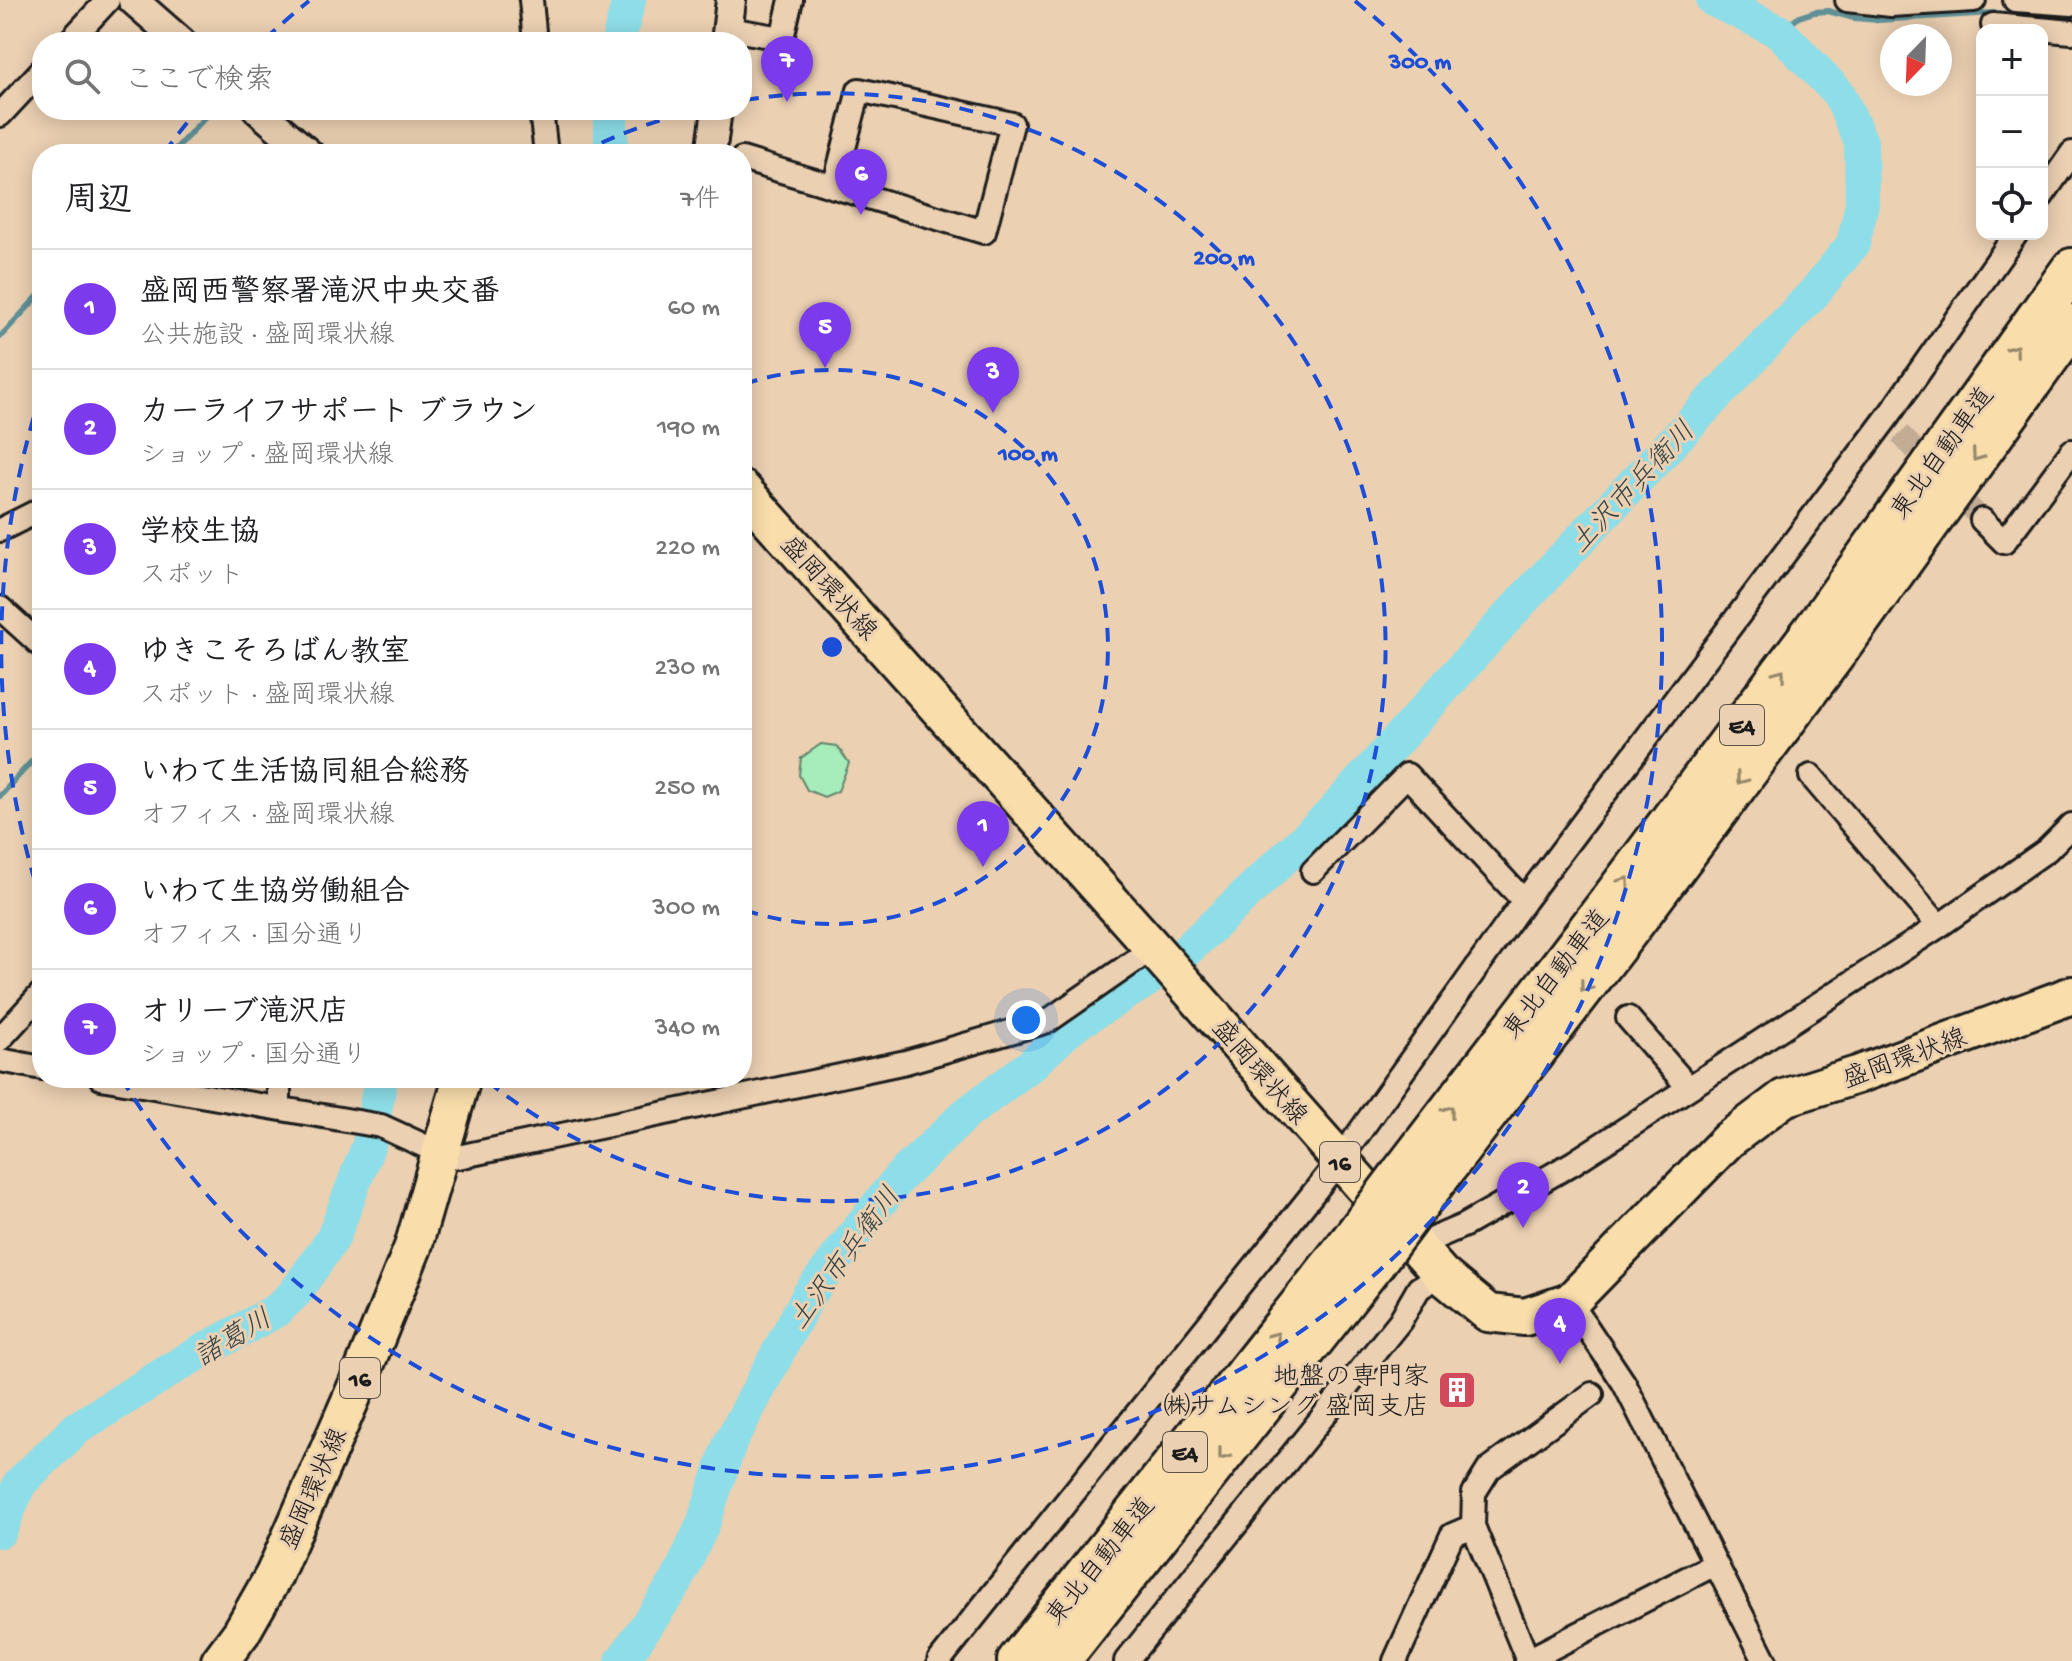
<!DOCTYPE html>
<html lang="ja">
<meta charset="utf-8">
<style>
:root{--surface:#fff;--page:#f2f2f2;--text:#202124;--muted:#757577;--line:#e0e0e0;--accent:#7c3aed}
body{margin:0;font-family:"Gochi Hand","Klee One",sans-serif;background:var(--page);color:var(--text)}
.controls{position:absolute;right:24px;top:24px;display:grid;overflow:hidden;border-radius:16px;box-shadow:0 4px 20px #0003}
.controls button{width:72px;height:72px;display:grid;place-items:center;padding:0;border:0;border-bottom:2px solid var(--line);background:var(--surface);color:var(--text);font:40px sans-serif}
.compass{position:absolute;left:1880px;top:24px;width:72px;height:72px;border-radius:50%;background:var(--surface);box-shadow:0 4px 20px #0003;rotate:203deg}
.you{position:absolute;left:1026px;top:1020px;width:28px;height:28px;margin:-20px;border:6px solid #fff;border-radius:50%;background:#1a73e8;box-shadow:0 0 0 12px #1a73e833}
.badge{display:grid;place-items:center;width:52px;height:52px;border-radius:50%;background:var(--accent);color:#fff;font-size:26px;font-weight:700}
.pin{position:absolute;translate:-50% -66px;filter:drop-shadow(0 2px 4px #0008)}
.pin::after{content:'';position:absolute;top:42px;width:28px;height:24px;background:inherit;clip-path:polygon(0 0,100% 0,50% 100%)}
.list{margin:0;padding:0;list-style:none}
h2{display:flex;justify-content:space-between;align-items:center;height:104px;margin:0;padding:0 32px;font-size:34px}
h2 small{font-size:26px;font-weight:400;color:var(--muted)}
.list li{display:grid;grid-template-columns:52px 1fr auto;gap:24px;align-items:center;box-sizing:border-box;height:120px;padding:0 32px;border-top:2px solid var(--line)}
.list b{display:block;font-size:30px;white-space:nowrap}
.list p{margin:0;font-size:26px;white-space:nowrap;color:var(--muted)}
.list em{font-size:26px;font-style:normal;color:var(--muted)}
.icon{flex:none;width:44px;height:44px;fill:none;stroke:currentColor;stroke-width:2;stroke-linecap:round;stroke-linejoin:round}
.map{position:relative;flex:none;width:2072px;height:1661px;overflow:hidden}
.search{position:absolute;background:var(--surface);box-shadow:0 4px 20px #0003;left:32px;top:32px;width:720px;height:88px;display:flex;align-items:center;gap:20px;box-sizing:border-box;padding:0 28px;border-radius:32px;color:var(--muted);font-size:30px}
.panel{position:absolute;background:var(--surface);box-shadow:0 4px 20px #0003;left:32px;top:144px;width:720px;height:944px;border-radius:32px}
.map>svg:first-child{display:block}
.green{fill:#a6edba;stroke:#61846b;stroke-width:2}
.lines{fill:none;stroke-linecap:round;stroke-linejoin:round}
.stream{stroke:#609096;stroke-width:6}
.river{stroke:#8ddee8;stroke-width:34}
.minor-tunnel{stroke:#c2ac94;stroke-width:22;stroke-dasharray:22 11;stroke-linecap:butt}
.minor-casing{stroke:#1c1c1c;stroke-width:28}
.tertiary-casing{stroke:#1c1c1c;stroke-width:34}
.primary-casing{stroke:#1c1c1c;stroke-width:42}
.motorway-casing{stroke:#1c1c1c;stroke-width:46}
.minor{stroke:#ebd0b2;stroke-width:22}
.tertiary{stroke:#ebd0b2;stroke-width:28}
.primary{stroke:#f9deab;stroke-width:36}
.motorway{stroke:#f9deab;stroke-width:40}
.motorway-bridge-casing{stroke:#1c1c1c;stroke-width:46;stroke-linecap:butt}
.motorway-bridge{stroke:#f9deab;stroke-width:40}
.oneway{stroke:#96876b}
.ring{fill:none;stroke:#1d4ed8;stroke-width:4;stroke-dasharray:14 10}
.labels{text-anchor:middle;stroke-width:6;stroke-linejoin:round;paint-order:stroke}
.shield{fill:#ebd0b2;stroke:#5a5249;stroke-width:2}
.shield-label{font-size:24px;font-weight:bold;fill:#1c1c1c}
.street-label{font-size:26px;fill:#1c1c1c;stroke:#ebd0b2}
.poi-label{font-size:26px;fill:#1c1c1c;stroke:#ebd0b2;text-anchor:end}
.water-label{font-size:28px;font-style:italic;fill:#334345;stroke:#ebd0b2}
.centre{fill:#1d4ed8;stroke:#ebd0b2;stroke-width:4}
.ring-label{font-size:24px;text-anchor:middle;font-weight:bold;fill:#1d4ed8;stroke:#ebd0b2;stroke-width:6;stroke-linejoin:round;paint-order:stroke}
</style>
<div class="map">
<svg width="2072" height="1661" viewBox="0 0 2072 1661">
<rect width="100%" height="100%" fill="#ebd0b2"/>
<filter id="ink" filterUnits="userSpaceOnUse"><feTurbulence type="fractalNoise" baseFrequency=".0125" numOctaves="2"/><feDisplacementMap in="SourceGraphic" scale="16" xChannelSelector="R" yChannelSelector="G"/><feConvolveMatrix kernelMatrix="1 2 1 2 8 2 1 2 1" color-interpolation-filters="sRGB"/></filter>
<g filter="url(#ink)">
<path class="green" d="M821 744 837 746 849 763 838 791 824 797 807 790 799 775 801 758Z"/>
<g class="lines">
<path class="stream" d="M1780 32 1799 17 1814 12 1828 11 1854 18 1878 20 1993 13 2072 18
M171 154 212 110
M0 337 42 292
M0 796 42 750"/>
<path class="river" d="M618 42 629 0
M611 154V110
M1186 951 1330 815 1521 602 1813 294 1853 244 1862 204 1861 142 1839 94 1780 32 1713 0
M0 1531 20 1483 77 1428 183 1362 277 1310 295 1293 333 1238 369 1144 381 1078
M622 1661 677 1581 703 1524 730 1443 808 1296 847 1244 899 1178 967 1113 1031 1065 1074 1025 1148 980"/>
<path class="minor-tunnel" d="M1900 434 1982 520"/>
<g class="minor-casing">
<path id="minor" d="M531 0 535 42
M1847 0 1891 5 1974 0
M2015 0 2072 4
M1993 25 2072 32
M728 29 782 38 791 0
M69 42 108 0
M541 110 546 154
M0 115 42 70
M742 159 984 232 1012 124 859 90 834 187
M2042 196 2072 153
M1982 520 2004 542 2072 451
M0 530 42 509
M0 608 42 646
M1313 871 1407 775 1524 901
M1939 926 2047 850 2072 825
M1628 1018 1689 1088
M0 1039 42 993
M0 1060 42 1068
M101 1078 381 1126 440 1153 458 1157 906 1062 1048 1021 1153 948
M279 1078V1108
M1416 1246 1465 1225 1573 1163 1939 926 1811 776
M1570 1302 1624 1383 1765 1661
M939 1661 1339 1161 1524 901 1889 415 2016 234
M1126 1661 1400 1321 1419 1288 1442 1275
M1395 1661 1452 1535 1473 1526
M1526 1661 1715 1564
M1528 1661 1473 1526 1474 1493 1489 1469 1592 1394"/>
</g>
<g class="tertiary-casing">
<path id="tertiary" d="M133 0 181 42
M726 42 731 0
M258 110 309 154
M711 154 717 110"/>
</g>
<g class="primary-casing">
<path id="primary" d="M742 489 1153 948 1416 1246 1442 1275 1488 1313 1525 1317 1570 1302 1728 1140 1784 1098 1857 1075 2072 995
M220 1661 241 1633 274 1575 358 1383 413 1247 462 1078"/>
</g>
<g class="motorway-casing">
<path id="motorway" d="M1402 1173 1612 899 1819 623 2072 269
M1427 1192 1635 921 1843 643 2072 325
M1018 1661 1350 1242
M1059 1661 1375 1262"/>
</g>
<use href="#minor" class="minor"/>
<use href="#tertiary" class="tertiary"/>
<use href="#primary" class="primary"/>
<use href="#motorway" class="motorway"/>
<g class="motorway-bridge-casing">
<path id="motorway-bridge" d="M1350 1242 1402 1173
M1375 1262 1427 1192"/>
</g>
<use href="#motorway-bridge" class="motorway-bridge"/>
</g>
<defs><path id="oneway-chevron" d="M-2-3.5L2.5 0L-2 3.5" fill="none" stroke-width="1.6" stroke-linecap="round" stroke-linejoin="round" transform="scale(2)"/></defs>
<g class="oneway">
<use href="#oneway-chevron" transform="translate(2014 350) rotate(-54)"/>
<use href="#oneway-chevron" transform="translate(1977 456) rotate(126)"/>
<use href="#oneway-chevron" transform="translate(1780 674) rotate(-53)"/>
<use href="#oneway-chevron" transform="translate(1741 779) rotate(127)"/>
<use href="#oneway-chevron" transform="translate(1625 882) rotate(-53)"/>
<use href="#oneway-chevron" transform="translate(1585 987) rotate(127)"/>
<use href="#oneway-chevron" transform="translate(1449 1111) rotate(-52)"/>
<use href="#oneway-chevron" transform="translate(1275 1337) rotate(-52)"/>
<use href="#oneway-chevron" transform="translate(1223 1455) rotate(128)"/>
</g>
</g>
<g class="ring">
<path d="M744 384A277 277 0 1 1 744 910"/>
<path d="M580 153A554 554 0 0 1 693 111M745 100A554 554 0 1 1 487 1081"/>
<path d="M42 904A831 831 0 0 1 42 390M164 153A831 831 0 0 1 195 113M265 39A831 831 0 0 1 309 1M1355 1A831 831 0 1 1 123 1081"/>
</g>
<defs>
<g id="building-square" transform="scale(2)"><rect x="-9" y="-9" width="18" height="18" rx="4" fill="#d1495b" stroke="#ebd0b2"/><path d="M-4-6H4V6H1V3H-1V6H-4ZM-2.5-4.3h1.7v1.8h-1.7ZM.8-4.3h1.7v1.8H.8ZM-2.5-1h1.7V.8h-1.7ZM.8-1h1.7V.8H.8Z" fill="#fff"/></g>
</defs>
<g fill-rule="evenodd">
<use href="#building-square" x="1457" y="1390"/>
</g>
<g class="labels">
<g class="shield">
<rect x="1720" y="705" width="44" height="40" rx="6"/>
<rect x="1320" y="1142" width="40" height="40" rx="6"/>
<rect x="340" y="1358" width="40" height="40" rx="6"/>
<rect x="1163" y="1432" width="44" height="40" rx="6"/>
</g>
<g class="shield-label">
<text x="1742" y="733">E4</text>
<text x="1340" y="1170">16</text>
<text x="360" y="1386">16</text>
<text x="1185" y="1460">E4</text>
</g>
<g class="street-label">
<text transform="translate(1941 452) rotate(-54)" y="9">東北自動車道</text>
<text transform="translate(830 587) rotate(48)" y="9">盛岡環状線</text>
<text transform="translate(1555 973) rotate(-52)" y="9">東北自動車道</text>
<text transform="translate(1904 1057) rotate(-20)" y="9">盛岡環状線</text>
<text transform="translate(1261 1071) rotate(49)" y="9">盛岡環状線</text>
<text transform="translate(312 1488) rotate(-66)" y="9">盛岡環状線</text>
<text transform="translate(1099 1560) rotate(-51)" y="9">東北自動車道</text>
</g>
<g class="poi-label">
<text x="1429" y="1384">地盤の専門家<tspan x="1429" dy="30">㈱サムシング 盛岡支店</tspan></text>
</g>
<g class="water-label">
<text transform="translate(1631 486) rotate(-47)" y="10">土沢市兵衛川</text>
<text transform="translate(843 1257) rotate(-54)" y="10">土沢市兵衛川</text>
<text transform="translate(232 1336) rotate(-31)" y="10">諸葛川</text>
</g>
</g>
<circle cx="832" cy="647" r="12" class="centre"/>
<g class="ring-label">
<text x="1420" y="68">300 m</text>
<text x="1224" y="264">200 m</text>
<text x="1028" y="460">100 m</text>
</g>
</svg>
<div class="controls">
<button>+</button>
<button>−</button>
<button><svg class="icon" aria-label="locate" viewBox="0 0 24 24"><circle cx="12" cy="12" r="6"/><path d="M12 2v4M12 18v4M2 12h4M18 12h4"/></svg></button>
</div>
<svg class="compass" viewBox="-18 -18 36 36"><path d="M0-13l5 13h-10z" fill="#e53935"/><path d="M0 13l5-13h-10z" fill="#757577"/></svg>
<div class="you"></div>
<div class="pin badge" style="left:983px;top:867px">1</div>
<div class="pin badge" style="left:1523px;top:1228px">2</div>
<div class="pin badge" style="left:993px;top:413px">3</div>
<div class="pin badge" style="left:1560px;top:1364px">4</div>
<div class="pin badge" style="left:825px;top:368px">5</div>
<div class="pin badge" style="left:861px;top:215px">6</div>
<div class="pin badge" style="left:787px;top:102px">7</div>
<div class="search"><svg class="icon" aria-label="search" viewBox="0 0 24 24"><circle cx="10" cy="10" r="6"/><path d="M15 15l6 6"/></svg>ここで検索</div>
<section class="panel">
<h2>周辺<small>7件</small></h2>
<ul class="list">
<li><span class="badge">1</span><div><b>盛岡西警察署滝沢中央交番</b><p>公共施設 · 盛岡環状線</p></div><em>60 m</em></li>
<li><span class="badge">2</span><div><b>カーライフサポート ブラウン</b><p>ショップ · 盛岡環状線</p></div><em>190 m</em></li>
<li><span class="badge">3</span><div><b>学校生協</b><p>スポット</p></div><em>220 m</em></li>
<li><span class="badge">4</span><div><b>ゆきこそろばん教室</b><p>スポット · 盛岡環状線</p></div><em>230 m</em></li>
<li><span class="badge">5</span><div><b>いわて生活協同組合総務</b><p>オフィス · 盛岡環状線</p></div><em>250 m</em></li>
<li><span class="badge">6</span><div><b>いわて生協労働組合</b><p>オフィス · 国分通り</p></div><em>300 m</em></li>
<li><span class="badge">7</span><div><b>オリーブ滝沢店</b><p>ショップ · 国分通り</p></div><em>340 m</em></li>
</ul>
</section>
</div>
